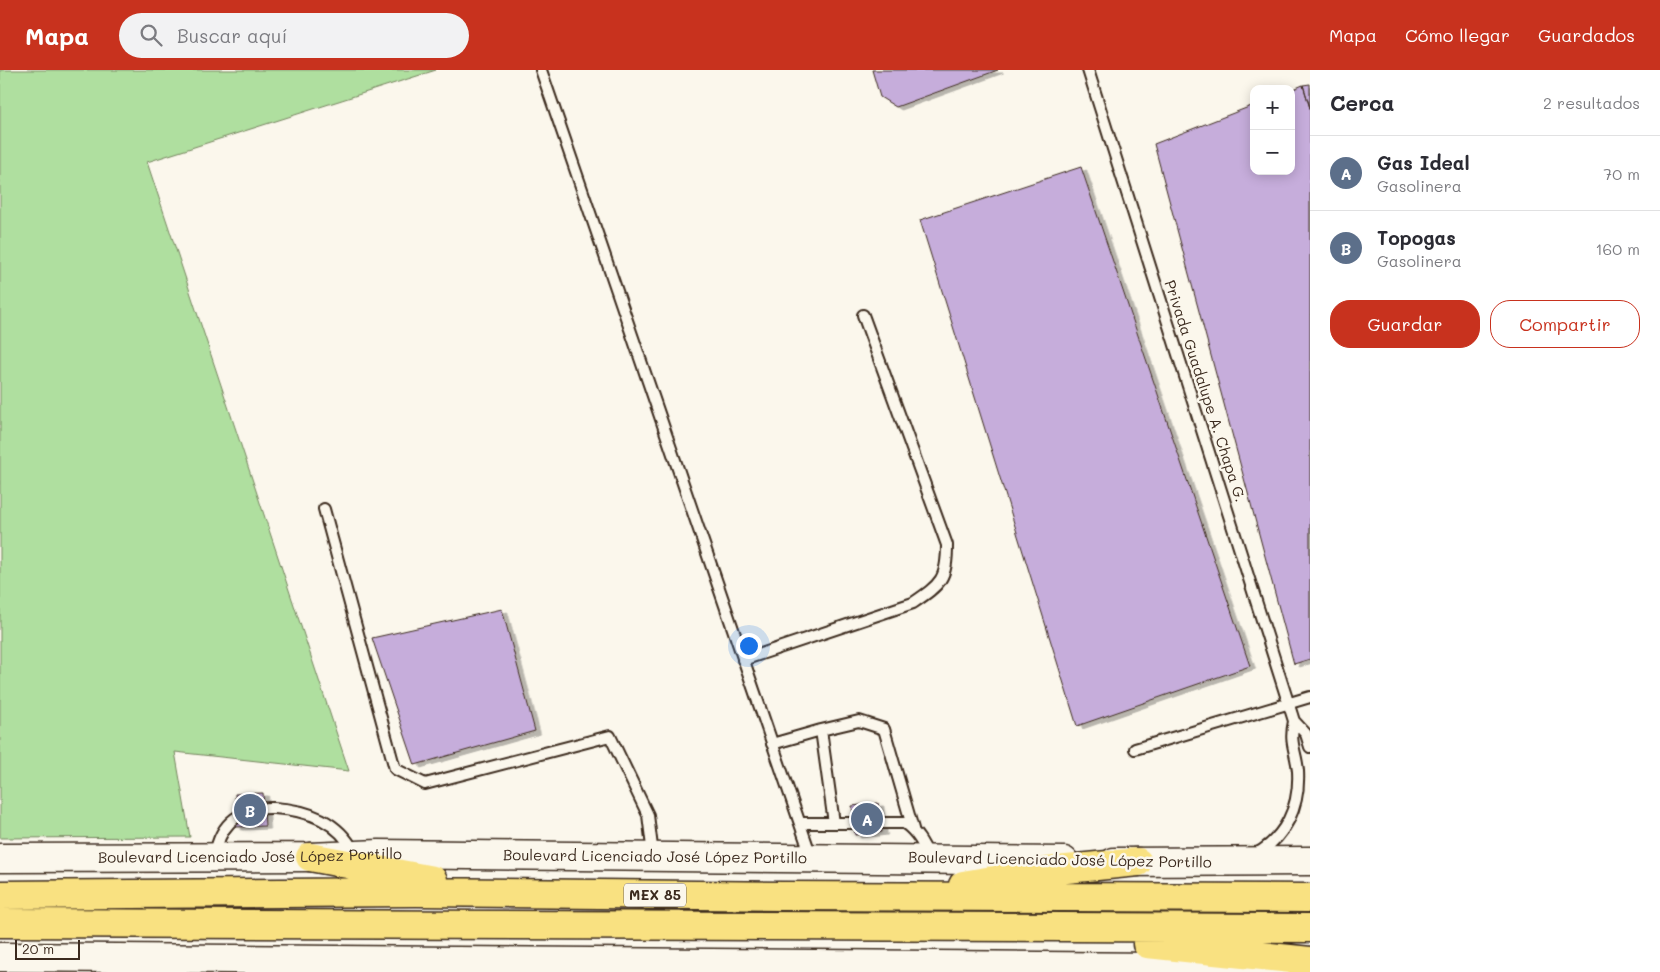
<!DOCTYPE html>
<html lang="es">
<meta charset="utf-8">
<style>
:root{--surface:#fff;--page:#f2f2f3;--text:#2b2b33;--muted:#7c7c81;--line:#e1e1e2;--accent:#c8321e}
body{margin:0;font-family:Mali,sans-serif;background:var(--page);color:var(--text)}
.controls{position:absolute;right:15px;top:15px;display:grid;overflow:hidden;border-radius:10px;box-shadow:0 2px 12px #0003}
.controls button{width:45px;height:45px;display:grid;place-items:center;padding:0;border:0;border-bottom:1px solid var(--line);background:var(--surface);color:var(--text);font:25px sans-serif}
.scale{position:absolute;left:15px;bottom:12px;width:65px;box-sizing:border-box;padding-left:5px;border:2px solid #3b2a1e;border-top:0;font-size:14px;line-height:18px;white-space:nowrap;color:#3b2a1e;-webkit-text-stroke:4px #fbf7ec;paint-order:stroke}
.you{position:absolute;left:748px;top:575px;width:18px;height:18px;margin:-12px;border:4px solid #fff;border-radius:50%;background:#1a73e8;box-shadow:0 0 0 8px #1a73e833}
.badge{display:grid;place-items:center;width:32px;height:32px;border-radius:50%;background:var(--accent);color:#fff;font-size:16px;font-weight:700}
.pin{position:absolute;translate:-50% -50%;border:2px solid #fff;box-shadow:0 1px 5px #0006}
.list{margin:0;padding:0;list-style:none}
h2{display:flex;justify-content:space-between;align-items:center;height:65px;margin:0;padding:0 20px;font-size:21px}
h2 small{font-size:16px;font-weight:400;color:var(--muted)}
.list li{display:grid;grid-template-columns:32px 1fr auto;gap:15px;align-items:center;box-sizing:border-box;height:75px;padding:0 20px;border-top:1px solid var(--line)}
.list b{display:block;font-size:19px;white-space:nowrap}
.list p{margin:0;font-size:16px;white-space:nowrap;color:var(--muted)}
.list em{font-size:16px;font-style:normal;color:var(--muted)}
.actions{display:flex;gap:10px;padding:15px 20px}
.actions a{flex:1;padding:11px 0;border:1px solid var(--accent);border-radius:20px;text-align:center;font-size:18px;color:var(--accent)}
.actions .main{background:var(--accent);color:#fff}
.icon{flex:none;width:28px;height:28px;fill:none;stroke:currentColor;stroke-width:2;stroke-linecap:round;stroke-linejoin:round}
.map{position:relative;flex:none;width:1310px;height:902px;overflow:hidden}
header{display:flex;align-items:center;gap:30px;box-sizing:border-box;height:70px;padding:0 25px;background:var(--accent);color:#fff}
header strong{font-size:24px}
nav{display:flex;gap:28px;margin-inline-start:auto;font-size:18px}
.search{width:350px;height:45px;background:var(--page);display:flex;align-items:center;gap:12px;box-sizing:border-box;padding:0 18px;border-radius:28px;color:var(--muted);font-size:19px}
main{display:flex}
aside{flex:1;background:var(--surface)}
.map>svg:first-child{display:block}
.green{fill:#afdf9f;stroke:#75845e}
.building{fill:#c6addb;stroke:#3b2a1e;filter:url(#shadow)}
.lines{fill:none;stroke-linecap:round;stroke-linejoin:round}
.lane-casing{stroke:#3b2a1e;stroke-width:14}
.secondary-casing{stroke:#3b2a1e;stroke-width:31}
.highway-casing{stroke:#3b2a1e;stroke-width:31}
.lane{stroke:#fbf7ec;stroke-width:10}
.secondary{stroke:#fbf7ec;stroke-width:28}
.highway{stroke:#f9e181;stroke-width:28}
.labels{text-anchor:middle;stroke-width:5;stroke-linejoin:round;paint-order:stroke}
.shield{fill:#fbf7ec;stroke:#75685c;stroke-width:1}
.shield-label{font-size:14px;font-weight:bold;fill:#3b2a1e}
.street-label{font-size:15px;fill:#3b2a1e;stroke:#fbf7ec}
</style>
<header>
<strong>Mapa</strong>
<div class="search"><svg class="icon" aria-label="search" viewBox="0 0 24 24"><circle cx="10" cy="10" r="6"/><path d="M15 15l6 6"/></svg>Buscar aquí</div>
<nav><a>Mapa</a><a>Cómo llegar</a><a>Guardados</a></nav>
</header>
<main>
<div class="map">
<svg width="1310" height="902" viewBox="0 0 1310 902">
<defs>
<filter id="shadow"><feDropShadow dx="5.5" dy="3" stdDeviation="0" flood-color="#0004"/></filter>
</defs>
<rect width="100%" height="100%" fill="#fbf7ec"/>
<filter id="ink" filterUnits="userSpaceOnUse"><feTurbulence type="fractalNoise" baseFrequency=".02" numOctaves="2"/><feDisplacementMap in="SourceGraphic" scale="10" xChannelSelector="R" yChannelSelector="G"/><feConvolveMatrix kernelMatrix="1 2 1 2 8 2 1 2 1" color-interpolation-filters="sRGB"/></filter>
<g filter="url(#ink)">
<path class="green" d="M0 0H436L147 92 349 701 175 682 190 767 0 768Z"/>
<path class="building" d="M872 0H998L896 37 880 27Z
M1310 14V38L1303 15Z
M1303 15 1310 38V589L1294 594 1154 74 1254 35V101H1291V20Z
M1081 97 1250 596 1077 656 920 150Z
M502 539 535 661 415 695 372 568Z
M263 723 265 756 236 757 235 724Z
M878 733 882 762 855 765 852 736Z"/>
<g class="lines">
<g class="lane-casing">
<path id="lane" d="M541 0 811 786
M1088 0 1294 651 1306 664 1310 677
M324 439 395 699 425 714 610 666 648 745 653 785
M743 590 913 533C941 514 947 509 947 475L863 245
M772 674 821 660
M1135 679 1310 627
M800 753H904C917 762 923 774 930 788
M834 753 821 660 859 651 884 659 913 759
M215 785C220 752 242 737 274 738 309 740 338 751 355 783
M1254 785C1286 768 1300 736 1298 701 1296 680 1289 674 1294 651"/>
</g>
<g class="secondary-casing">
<g id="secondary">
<path id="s1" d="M0 788 310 787 379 784 1064 791"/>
<path d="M1114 792 1310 791"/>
<path d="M0 887 1283 898"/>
</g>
</g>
<g class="highway-casing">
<path id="highway" d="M310 787 433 810
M963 815 1046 801 1138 792
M0 825 416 822 783 826 1310 828
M0 853 1310 858
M1147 874 1310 891"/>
</g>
<use href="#lane" class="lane"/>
<use href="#secondary" class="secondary"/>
<use href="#highway" class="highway"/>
</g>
</g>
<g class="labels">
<rect class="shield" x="624" y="813.5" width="62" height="23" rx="4"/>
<g class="shield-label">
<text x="655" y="830">MEX 85</text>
</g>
<g class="street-label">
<text transform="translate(1205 321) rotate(72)" y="5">Privada Guadalupe A. Chapa G.</text>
<text dy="5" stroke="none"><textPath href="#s1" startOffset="250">Boulevard Licenciado José López Portillo</textPath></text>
<text dy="5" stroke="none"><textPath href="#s1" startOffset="655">Boulevard Licenciado José López Portillo</textPath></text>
<text transform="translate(1060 790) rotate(1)" y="5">Boulevard Licenciado José López Portillo</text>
</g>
</g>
</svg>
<div class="controls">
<button>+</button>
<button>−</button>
</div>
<div class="scale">20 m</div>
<div class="you"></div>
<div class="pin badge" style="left:867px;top:749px;background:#5c6f8a">A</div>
<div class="pin badge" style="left:250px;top:740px;background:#5c6f8a">B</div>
</div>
<aside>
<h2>Cerca<small>2 resultados</small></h2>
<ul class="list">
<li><span class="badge" style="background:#5c6f8a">A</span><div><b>Gas Ideal</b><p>Gasolinera</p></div><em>70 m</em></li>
<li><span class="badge" style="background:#5c6f8a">B</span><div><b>Topogas</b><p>Gasolinera</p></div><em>160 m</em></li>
</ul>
<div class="actions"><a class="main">Guardar</a><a>Compartir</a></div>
</aside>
</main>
